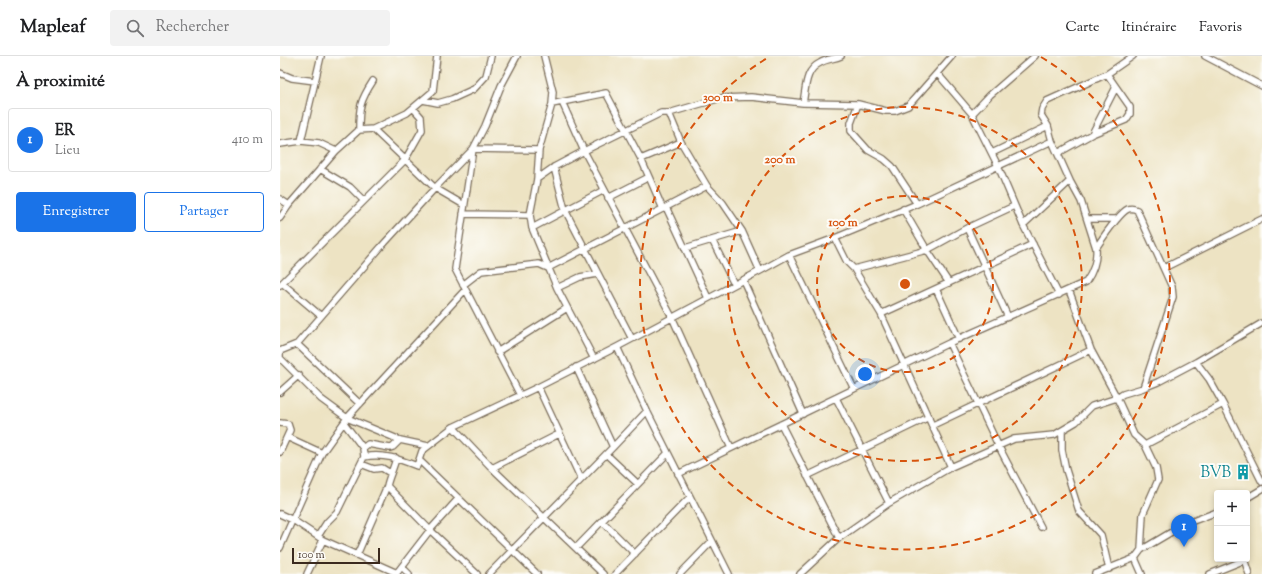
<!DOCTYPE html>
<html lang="fr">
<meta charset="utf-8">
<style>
:root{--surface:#fff;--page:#f2f2f2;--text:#202124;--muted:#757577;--line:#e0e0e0;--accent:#1a73e8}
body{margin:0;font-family:"Sorts Mill Goudy",serif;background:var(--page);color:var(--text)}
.controls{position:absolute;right:12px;bottom:12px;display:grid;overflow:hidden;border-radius:4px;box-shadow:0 2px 6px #0003}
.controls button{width:36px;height:36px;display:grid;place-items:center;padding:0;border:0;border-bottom:1px solid var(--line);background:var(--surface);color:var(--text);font:20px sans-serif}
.scale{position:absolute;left:12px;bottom:10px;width:88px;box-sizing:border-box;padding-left:4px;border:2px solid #3b2a1e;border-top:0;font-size:11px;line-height:14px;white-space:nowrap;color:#3b2a1e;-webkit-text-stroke:3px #fdfcf7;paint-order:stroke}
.you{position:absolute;left:585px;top:318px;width:14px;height:14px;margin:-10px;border:3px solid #fff;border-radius:50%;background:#1a73e8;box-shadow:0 0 0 6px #1a73e833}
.badge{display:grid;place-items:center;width:26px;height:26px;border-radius:50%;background:var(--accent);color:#fff;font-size:13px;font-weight:700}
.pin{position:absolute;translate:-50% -33px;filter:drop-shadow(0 1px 2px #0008)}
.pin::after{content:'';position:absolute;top:21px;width:14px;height:12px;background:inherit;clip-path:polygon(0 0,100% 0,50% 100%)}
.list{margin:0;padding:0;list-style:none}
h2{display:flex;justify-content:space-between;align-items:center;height:52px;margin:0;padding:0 16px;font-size:17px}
h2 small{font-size:13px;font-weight:400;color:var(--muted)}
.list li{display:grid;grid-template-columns:26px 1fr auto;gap:12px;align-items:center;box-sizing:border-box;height:64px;margin:0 8px 8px;padding:0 8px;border:1px solid var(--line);border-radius:4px}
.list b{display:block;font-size:15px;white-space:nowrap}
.list p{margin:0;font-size:13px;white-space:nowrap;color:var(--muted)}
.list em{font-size:13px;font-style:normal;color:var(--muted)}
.actions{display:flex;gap:8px;padding:12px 16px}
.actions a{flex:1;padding:9px 0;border:1px solid var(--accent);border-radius:4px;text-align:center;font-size:14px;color:var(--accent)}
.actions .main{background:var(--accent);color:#fff}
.icon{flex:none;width:22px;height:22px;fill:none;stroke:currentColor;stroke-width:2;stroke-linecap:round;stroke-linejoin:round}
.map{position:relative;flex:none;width:982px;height:518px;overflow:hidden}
header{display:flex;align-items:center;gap:24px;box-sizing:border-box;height:56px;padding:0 20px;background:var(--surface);border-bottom:1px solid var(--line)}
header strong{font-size:19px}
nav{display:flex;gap:22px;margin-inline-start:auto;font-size:14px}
.search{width:280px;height:36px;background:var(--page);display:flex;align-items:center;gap:10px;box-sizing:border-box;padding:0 14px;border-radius:4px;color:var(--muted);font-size:15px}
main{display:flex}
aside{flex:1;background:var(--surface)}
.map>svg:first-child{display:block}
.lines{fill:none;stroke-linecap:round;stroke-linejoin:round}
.street-casing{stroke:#796b58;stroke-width:8}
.street{stroke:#fff;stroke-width:5.5}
.ring{fill:none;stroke:#d7540e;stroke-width:2;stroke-dasharray:7 5}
.labels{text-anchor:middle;stroke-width:4;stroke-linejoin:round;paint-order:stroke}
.culture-label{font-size:15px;fill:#0d838f;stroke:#fdfcf7;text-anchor:end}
.centre{fill:#d7540e;stroke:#fdfcf7;stroke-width:2}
.ring-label{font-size:12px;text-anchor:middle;font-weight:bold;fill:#d7540e;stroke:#fdfcf7;stroke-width:4;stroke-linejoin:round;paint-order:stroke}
</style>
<header>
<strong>Mapleaf</strong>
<div class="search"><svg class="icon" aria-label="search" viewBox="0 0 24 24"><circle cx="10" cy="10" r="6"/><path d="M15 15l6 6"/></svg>Rechercher</div>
<nav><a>Carte</a><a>Itinéraire</a><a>Favoris</a></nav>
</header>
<main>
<aside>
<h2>À proximité<small></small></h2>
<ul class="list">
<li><span class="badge">1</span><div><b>ER</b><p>Lieu</p></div><em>410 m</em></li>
</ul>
<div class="actions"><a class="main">Enregistrer</a><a>Partager</a></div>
</aside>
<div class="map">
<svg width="982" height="518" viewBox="0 0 982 518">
<rect width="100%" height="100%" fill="#fdfcf7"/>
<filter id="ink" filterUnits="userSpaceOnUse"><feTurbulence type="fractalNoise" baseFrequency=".025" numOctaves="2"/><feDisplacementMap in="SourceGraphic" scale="8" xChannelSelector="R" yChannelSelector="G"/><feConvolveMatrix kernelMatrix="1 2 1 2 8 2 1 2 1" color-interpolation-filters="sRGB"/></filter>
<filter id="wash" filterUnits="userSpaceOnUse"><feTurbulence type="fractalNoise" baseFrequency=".012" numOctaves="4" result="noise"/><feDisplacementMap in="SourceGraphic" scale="16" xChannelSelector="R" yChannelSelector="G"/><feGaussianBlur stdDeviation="0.9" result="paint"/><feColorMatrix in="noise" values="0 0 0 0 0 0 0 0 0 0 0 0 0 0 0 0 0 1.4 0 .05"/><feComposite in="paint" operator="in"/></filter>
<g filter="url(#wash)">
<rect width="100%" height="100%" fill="#ede3c3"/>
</g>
<g filter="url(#ink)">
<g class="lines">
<g class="street-casing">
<path id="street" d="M755 0 710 39 692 58 718 110 743 169 779 239
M925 0 982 30
M0 17 12 22 35 25
M657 17 692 58
M143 44 158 47 172 43 194 33 206 20 211 0
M282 46 304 95 381 57H389L441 42 471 41 523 47 578 48 606 55H615L628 50 672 0
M523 47C526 32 525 14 540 7 546 3 554 3 561 0
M272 48 326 37 361 103 401 86
M578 48 571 67V75L588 94 604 103 612 110 637 148
M389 57 401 86 427 130
M93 73 127 57 153 35 157 0
M79 74C79 51 80 45 93 25
M812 78 836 31
M21 85 41 0
M0 88 21 85 39 87 56 95 9 149 0 162
M259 94 272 48 273 36 264 0
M56 95 79 74 93 73 155 132 184 149
M712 97 768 70
M778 97 812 78 846 64 850 58V51L827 18 853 0
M361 103 369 121
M274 111 285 154 352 283
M257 123 274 111 304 95 392 261 451 392
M328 142 369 121 383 153
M0 143 9 149
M84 145 125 104 142 74 141 61 133 52
M386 151 428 242
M623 153 647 194 669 227
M183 158 250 159
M807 163H837
M743 169 790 125 772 85 768 70 761 59 762 53 767 45 827 18
M252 172 324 134
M687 172 728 261
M555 182 567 206 574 213 601 258 671 411
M432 184 454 228
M405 192 462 175
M816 192C822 183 839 157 848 153 851 152 855 153 857 154L892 231 893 241 863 332
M509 199 574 333
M884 212 982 163
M574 213 647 194 687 172 734 150
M480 215 509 199 555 182 637 148 772 85
M2 227 41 260
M0 229 84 145 70 131 40 113
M183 229 201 215 259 208 268 212 427 130 443 147 462 175 480 215 463 224
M277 232 300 221 317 218
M656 233 679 283
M789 234 811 294 837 342 854 379 865 389 876 412 878 424 863 458 861 494
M601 258 753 188
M669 287 718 389 761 471
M17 288 80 348
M337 291 367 355 449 518
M217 296 287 252
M0 302V295L17 288 101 191 155 132 193 93 205 70 221 30 237 0
M0 302 41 343 67 362 42 397 7 381
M296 311 333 391
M258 331 301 423
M0 336 19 319
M240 339 175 213 193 93 259 94 257 123 250 159 252 172 277 232 314 303
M556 342 609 447
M943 348 982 426
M0 367 8 368 10 374 0 396
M64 367 83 392 84 401
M501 368 559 482
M653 369 811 294
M173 371 212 412 323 518
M782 375V394L786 414 799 455 821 479 829 513
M865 389 943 348 929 323 916 306
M148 390 120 384 67 362 185 234
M83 392 88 388 110 392 113 391 120 384
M326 398 358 428
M139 404 257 518
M81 408 94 413 102 412 110 417
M212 412 279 378
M398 418 669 287 806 226C813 216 817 204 816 192L801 145 790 125
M527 420 649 361
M107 430 150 474 197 518
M967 442 982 433
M0 458 13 464 43 484 117 517
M322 465 355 498
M38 480 47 466 57 456 84 401C103 397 119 403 137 410L142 395 173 371 258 331 337 291 463 224 523 358
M0 492 42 397
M296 492 388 397
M77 499 107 430C109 420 114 412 116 402
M855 502 862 518
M964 503 969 518
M122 511 129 518
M27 518 43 484
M116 518 150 474 178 443
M209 518 333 391 367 355
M335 518 410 441
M400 518 432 485
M520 518 559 482 609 447 671 411 734 383 774 379 796 366 812 350 837 342 843 338 863 332 878 326 916 306 982 267
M815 518 855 502 861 494 905 468 937 456
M930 518 965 504"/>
</g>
<use href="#street" class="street"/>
</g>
</g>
<g class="ring">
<circle cx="625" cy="228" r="88"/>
<circle cx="625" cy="228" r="177"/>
<path d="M761 1A265 265 0 1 1 489 1"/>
</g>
<defs>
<g id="building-bare" transform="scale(1.2)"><path d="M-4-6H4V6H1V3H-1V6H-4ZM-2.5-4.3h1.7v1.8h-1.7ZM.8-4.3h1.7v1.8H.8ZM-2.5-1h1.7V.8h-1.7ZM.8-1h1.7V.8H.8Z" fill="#0f9aa8" stroke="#fdfcf7" stroke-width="2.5" paint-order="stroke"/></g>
</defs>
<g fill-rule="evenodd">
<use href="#building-bare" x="963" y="416"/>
</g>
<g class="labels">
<g class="culture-label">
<text x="951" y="421">BVB</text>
</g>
</g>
<circle cx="625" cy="228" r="6" class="centre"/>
<g class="ring-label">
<text x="438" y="45">300 m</text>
<text x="500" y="107">200 m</text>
<text x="563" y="170">100 m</text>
</g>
</svg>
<div class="controls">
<button>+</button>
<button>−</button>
</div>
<div class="scale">100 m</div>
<div class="you"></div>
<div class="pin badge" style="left:904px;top:491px">1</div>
</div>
</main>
